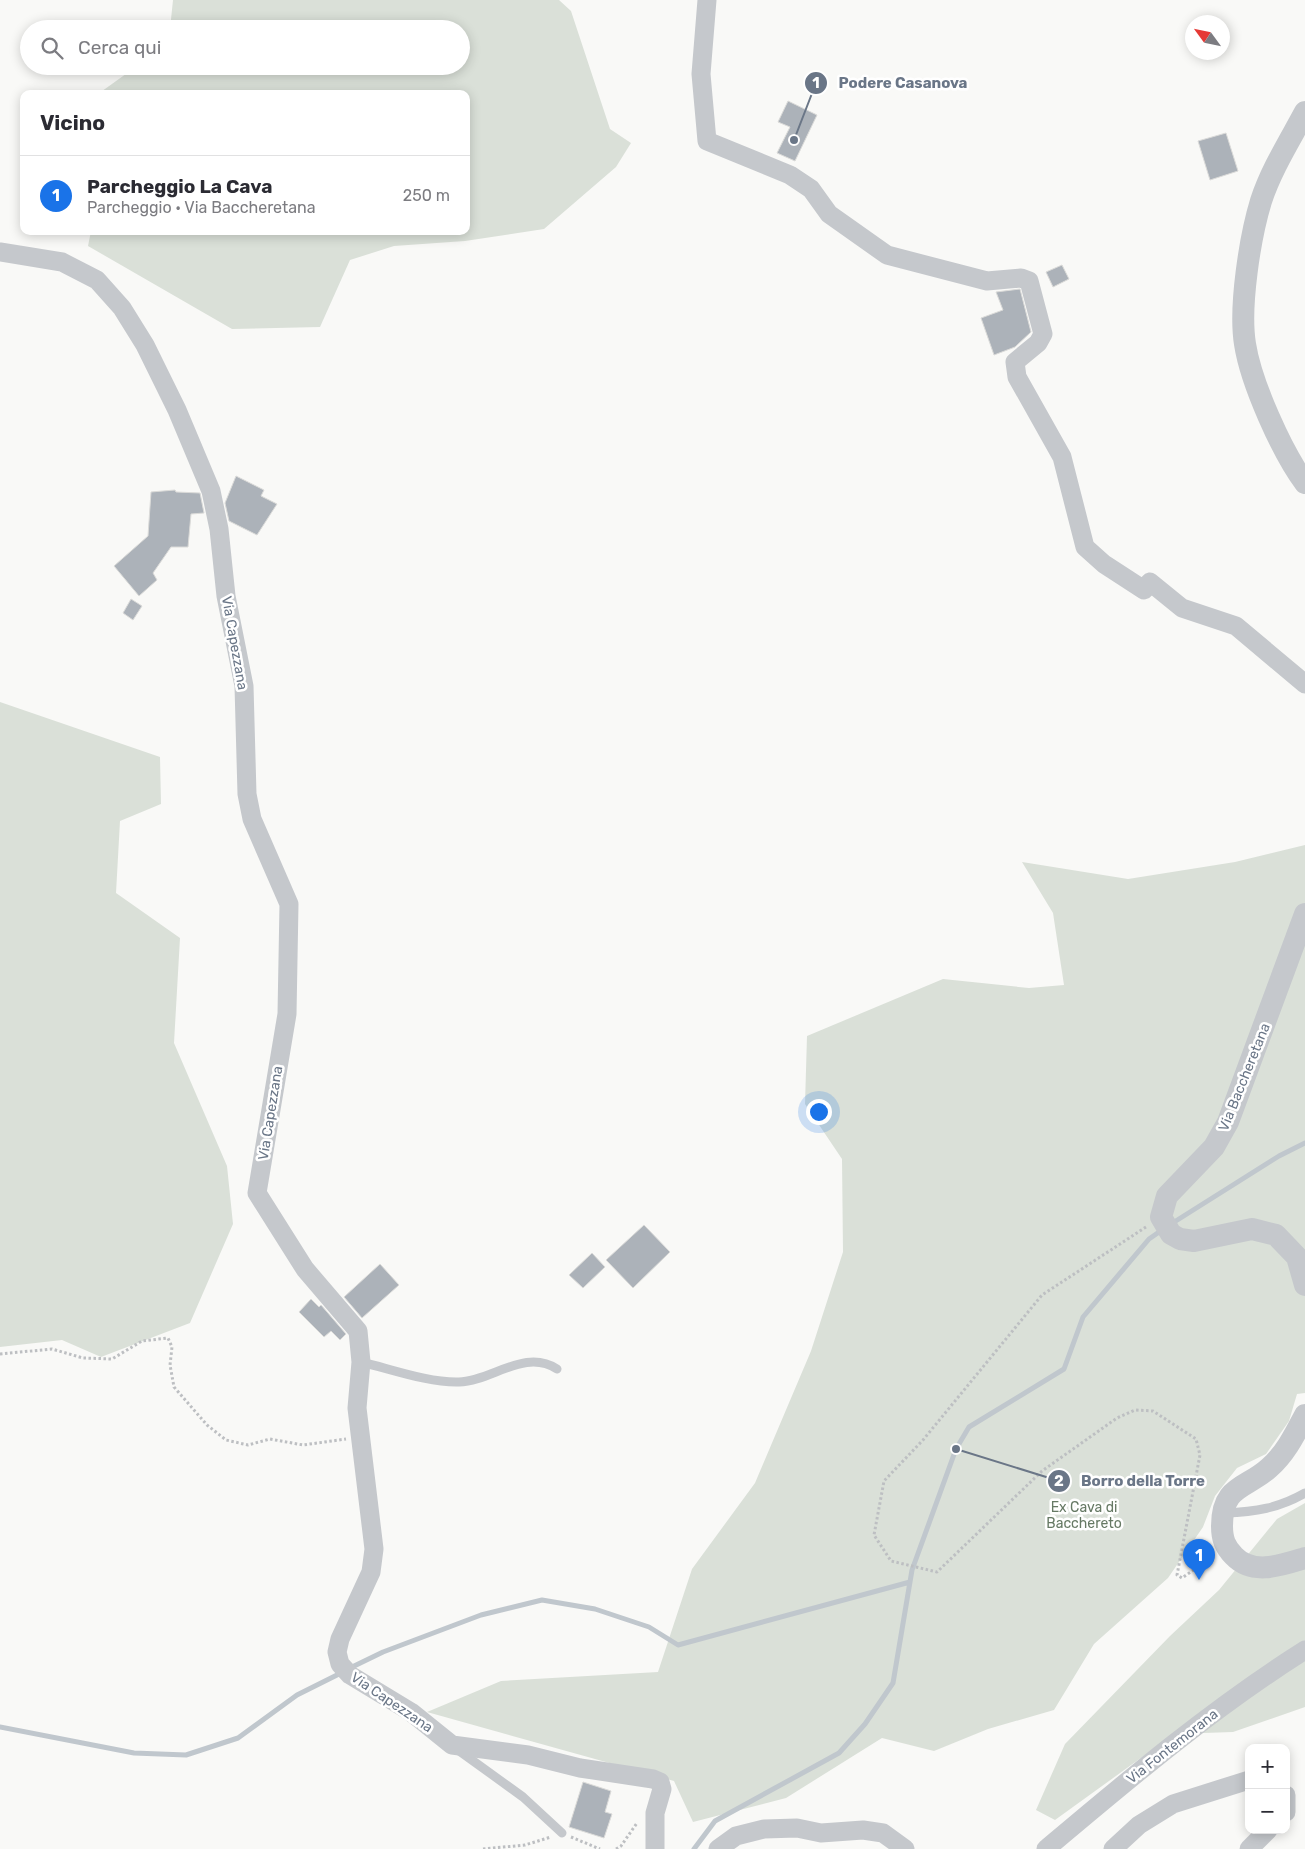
<!DOCTYPE html>
<html lang="it">
<meta charset="utf-8">
<style>
:root{--surface:#fff;--page:#f2f2f3;--text:#2b2b33;--muted:#7c7c81;--line:#e1e1e2;--accent:#1a73e8}
body{margin:0;font-family:Rubik,sans-serif;background:var(--page);color:var(--text)}
.controls{position:absolute;right:15px;bottom:15px;display:grid;overflow:hidden;border-radius:10px;box-shadow:0 2px 12px #0003}
.controls button{width:45px;height:45px;display:grid;place-items:center;padding:0;border:0;border-bottom:1px solid var(--line);background:var(--surface);color:var(--text);font:25px sans-serif}
.compass{position:absolute;left:1185px;top:15px;width:45px;height:45px;border-radius:50%;background:var(--surface);box-shadow:0 2px 12px #0003;rotate:303deg}
.you{position:absolute;left:818px;top:1111px;width:18px;height:18px;margin:-12px;border:4px solid #fff;border-radius:50%;background:#1a73e8;box-shadow:0 0 0 8px #1a73e833}
.badge{display:grid;place-items:center;width:32px;height:32px;border-radius:50%;background:var(--accent);color:#fff;font-size:16px;font-weight:700}
.pin{position:absolute;translate:-50% -41px;filter:drop-shadow(0 1px 2px #0008)}
.pin::after{content:'';position:absolute;top:26px;width:18px;height:15px;background:inherit;clip-path:polygon(0 0,100% 0,50% 100%)}
.list{margin:0;padding:0;list-style:none}
h2{display:flex;justify-content:space-between;align-items:center;height:65px;margin:0;padding:0 20px;font-size:21px}
h2 small{font-size:16px;font-weight:400;color:var(--muted)}
.list li{display:grid;grid-template-columns:32px 1fr auto;gap:15px;align-items:center;box-sizing:border-box;height:80px;padding:0 20px;border-top:1px solid var(--line)}
.list b{display:block;font-size:19px;white-space:nowrap}
.list p{margin:0;font-size:16px;white-space:nowrap;color:var(--muted)}
.list em{font-size:16px;font-style:normal;color:var(--muted)}
.icon{flex:none;width:28px;height:28px;fill:none;stroke:currentColor;stroke-width:2;stroke-linecap:round;stroke-linejoin:round}
.map{position:relative;flex:none;width:1305px;height:1849px;overflow:hidden}
.search{position:absolute;background:var(--surface);box-shadow:0 2px 12px #0003;left:20px;top:20px;width:450px;height:55px;display:flex;align-items:center;gap:12px;box-sizing:border-box;padding:0 18px;border-radius:28px;color:var(--muted);font-size:19px}
.panel{position:absolute;background:var(--surface);box-shadow:0 2px 12px #0003;left:20px;top:90px;width:450px;height:145px;border-radius:10px}
.map>svg:first-child{display:block}
.green{fill:#dae0d8}
.lines{fill:none;stroke-linecap:round;stroke-linejoin:round}
.stream{stroke:#c0c7cd;stroke-width:5}
.building{fill:#acb2b9;stroke:#dbdbd9}
.path{stroke:#bdbfc2;stroke-width:3;stroke-dasharray:2.5 2.5;stroke-linecap:butt}
.service{stroke:#c5c8cc;stroke-width:9}
.minor{stroke:#c5c8cc;stroke-width:19}
.tertiary{stroke:#c5c8cc;stroke-width:22}
.labels{text-anchor:middle;stroke-width:5;stroke-linejoin:round;paint-order:stroke}
.street-label{font-size:14px;fill:#6a7687;stroke:#fff}
.park-label{font-size:14px;fill:#667964;stroke:#fff}
.leader{fill:none;stroke:#6a7687;stroke-width:2}
.callout-dot{fill:#6a7687;stroke:#fff;stroke-width:2}
.mark-label{font-size:15px;text-anchor:middle;font-weight:bold;fill:#fff}
.callout-label{font-size:15px;text-anchor:middle;font-weight:bold;fill:#6a7687;stroke:#fff;stroke-width:5;stroke-linejoin:round;paint-order:stroke}
</style>
<div class="map">
<svg width="1305" height="1849" viewBox="0 0 1305 1849">
<rect width="100%" height="100%" fill="#f9f9f7"/>
<path class="green" d="M173 0H559L571 11 610 129 631 143 616 167 544 229 465 241 394 246 350 260 320 327 232 329 88 246 91 231H466V94H98L137 66H461V29H170Z
M0 702 160 757 161 804 120 821 116 893 180 938 174 1043 227 1166 233 1224 190 1323 101 1357 62 1340 0 1347Z
M1305 845V1393L1297 1394 1289 1421 1266 1454 1237 1468 1215 1496 1203 1527 1168 1578 1094 1644 1054 1710 988 1729 934 1751 882 1738 786 1798 693 1822 674 1781 427 1712 501 1681 658 1672 692 1569 755 1483 811 1351 843 1252 842 1159 805 1104 807 1036 943 979 1029 988 1064 985 1053 913 1022 862 1128 879 1235 862Z
M1305 1503V1707L1233 1732 1174 1734 1055 1820 1036 1810 1065 1744 1170 1636 1219 1590 1277 1519Z"/>
<g class="lines">
<path class="stream" d="M1171 1224 1279 1156 1305 1143
M350 1668 383 1652 481 1615 542 1600 595 1609 649 1627 678 1645 910 1582
M0 1727 134 1753 186 1755 238 1738 297 1695 343 1672
M694 1849 715 1821 839 1753 865 1724 893 1683 912 1570 956 1449 969 1427 1064 1369 1083 1317 1149 1239 1162 1230"/>
</g>
<path class="building" d="M788 101 817 115 795 161 777 153 790 127 778 122Z
M1226 133 1238 171 1210 180 1198 141Z
M1062 265 1069 279 1053 287 1046 272Z
M1020 289 1031 332 1015 347 994 355 981 318 1003 310 996 292Z
M236 476 264 490 261 496 277 504 257 535 229 521 225 503Z
M175 490 176 492 200 493 204 513 191 514 188 547H171L153 573 157 580 139 596 114 566 148 536 151 492Z
M131 599 142 606 133 620 123 613Z
M644 1225 670 1252 633 1288 606 1260Z
M592 1253 605 1267 583 1288 569 1275Z
M380 1264 399 1285 362 1318 344 1297Z
M311 1299 319 1307 321 1305 346 1334 340 1340 331 1331 324 1337 299 1312Z
M583 1782 611 1791 605 1812 612 1814 604 1838 569 1827Z"/>
<g class="lines">
<path class="path" d="M1146 1227 1042 1295 923 1440 884 1481 874 1535 891 1561 937 1572 1042 1471 1117 1418 1135 1410 1153 1411 1196 1439 1200 1455 1177 1575 1182 1578 1212 1557
M0 1354 52 1349 83 1358 112 1359 142 1341 168 1338 172 1347 170 1365 174 1387 207 1425 226 1440 248 1445 270 1439 303 1445 346 1439
M571 1837 600 1849
M483 1849 525 1845 551 1837
M616 1849 621 1846 637 1823"/>
<path class="service" d="M361 1362C391 1369 429 1383 459 1382 492 1381 525 1348 557 1369
M1225 1513C1255 1512 1279 1508 1305 1493
M458 1750 523 1797 562 1833"/>
<path class="minor" d="M707 0 701 74 707 141 790 175 811 189 829 214 887 255 987 281 1021 278 1029 281 1043 334 1038 343 1015 362 1017 377 1062 457 1085 547 1104 564 1144 590 1150 582 1182 608 1236 626 1305 684
M0 252 62 262 97 280 122 308 145 345 177 410 211 491 219 529 226 596 244 686 247 794 252 819 289 904 287 1014 257 1193 305 1269 358 1331 361 1362 357 1408 374 1549 371 1572 340 1639 337 1652 340 1664 350 1675 411 1712 452 1745 528 1755 580 1768 653 1779 660 1782 662 1789 655 1813V1849
M1286 1795V1812
M718 1849 736 1836 764 1829 797 1828 821 1833 863 1830 883 1833 905 1849
M1046 1849C1129 1779 1213 1708 1305 1650
M1113 1849 1139 1825 1173 1804 1249 1780
M1249 1849 1268 1830"/>
<path class="tertiary" d="M1305 112C1290 140 1271 170 1261 201 1250 237 1239 307 1245 344 1251 383 1282 452 1305 483
M1305 914 1228 1122 1214 1147 1167 1196 1161 1217 1171 1234 1180 1239 1194 1241 1252 1229 1276 1235 1297 1257 1305 1285
M1305 1415C1295 1434 1286 1453 1269 1468 1246 1489 1222 1485 1222 1526 1222 1539 1225 1547 1234 1556 1253 1576 1282 1565 1305 1558"/>
</g>
<g class="labels">
<g class="street-label">
<text transform="translate(235 643) rotate(80)" y="5">Via Capezzana</text>
<text transform="translate(1244 1077) rotate(-68)" y="5">Via Baccheretana</text>
<text transform="translate(270 1113) rotate(-81)" y="5">Via Capezzana</text>
<text transform="translate(392 1702) rotate(34)" y="5">Via Capezzana</text>
<text transform="translate(1172 1746) rotate(-38)" y="5">Via Fontemorana</text>
</g>
<g class="park-label">
<text x="1084" y="1512">Ex Cava di<tspan x="1084" dy="16">Bacchereto</tspan></text>
</g>
</g>
<path class="leader" d="M794 140L816 83M956 1449L1059 1481"/>
<g class="callout-dot">
<circle cx="794" cy="140" r="5"/>
<circle cx="956" cy="1449" r="5"/>
<circle cx="816" cy="83" r="12"/>
<circle cx="1059" cy="1481" r="12"/>
</g>
<g class="mark-label">
<text x="816" y="88">1</text>
<text x="1059" y="1486">2</text>
</g>
<g class="callout-label">
<text x="903" y="88">Podere Casanova</text>
<text x="1143" y="1486">Borro della Torre</text>
</g>
</svg>
<div class="controls">
<button>+</button>
<button>−</button>
</div>
<svg class="compass" viewBox="-18 -18 36 36"><path d="M0-13l5 13h-10z" fill="#e53935"/><path d="M0 13l5-13h-10z" fill="#7c7c81"/></svg>
<div class="you"></div>
<div class="pin badge" style="left:1199px;top:1580px">1</div>
<div class="search"><svg class="icon" aria-label="search" viewBox="0 0 24 24"><circle cx="10" cy="10" r="6"/><path d="M15 15l6 6"/></svg>Cerca qui</div>
<section class="panel">
<h2>Vicino<small></small></h2>
<ul class="list">
<li><span class="badge">1</span><div><b>Parcheggio La Cava</b><p>Parcheggio · Via Baccheretana</p></div><em>250 m</em></li>
</ul>
</section>
</div>
